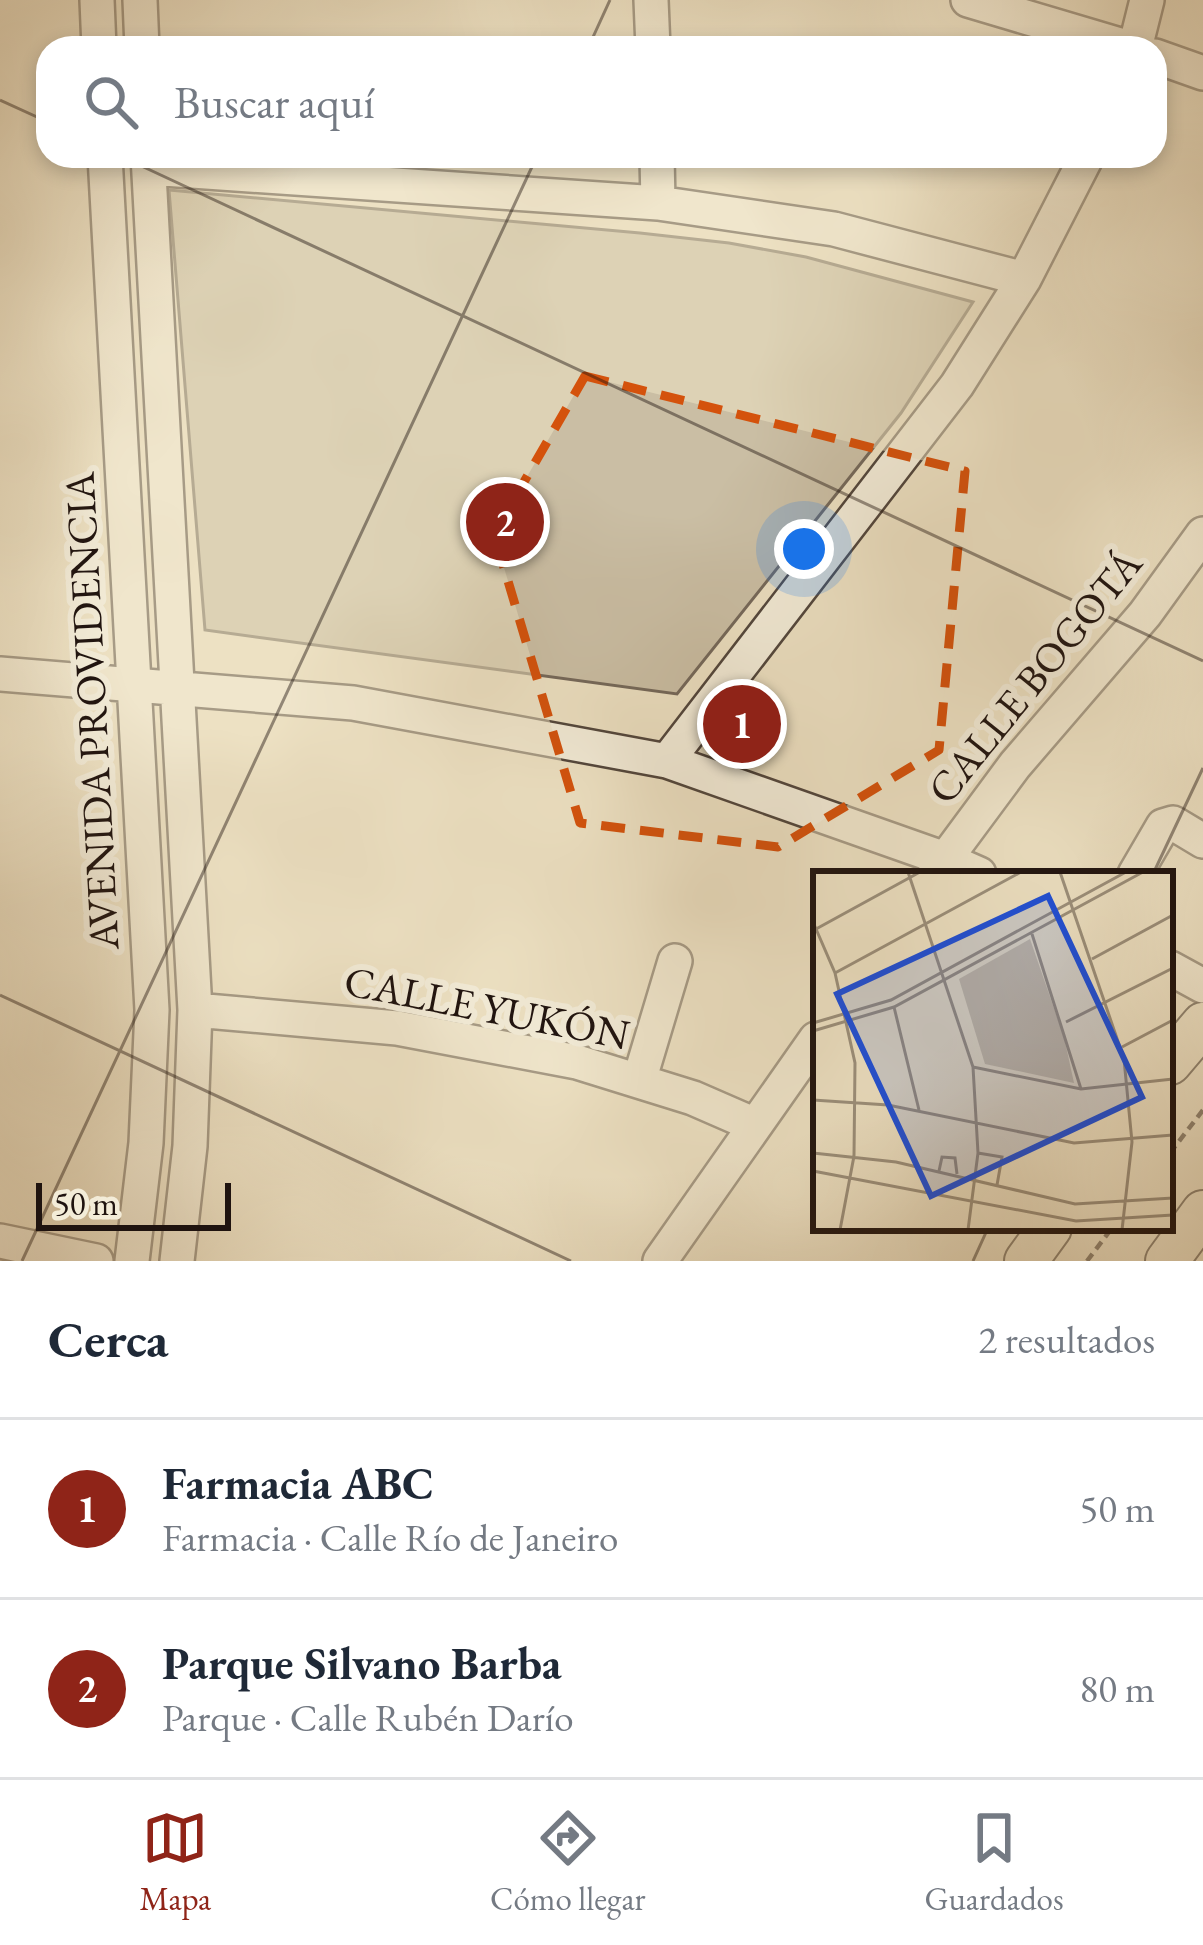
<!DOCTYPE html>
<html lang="es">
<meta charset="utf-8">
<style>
:root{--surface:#fff;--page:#f6f6f7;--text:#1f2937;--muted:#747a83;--line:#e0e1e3;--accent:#8f2418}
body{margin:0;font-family:"EB Garamond",serif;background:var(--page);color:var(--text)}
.scale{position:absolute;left:36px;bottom:30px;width:195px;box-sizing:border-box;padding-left:12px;border:6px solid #1f130f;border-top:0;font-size:33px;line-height:42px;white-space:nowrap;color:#1f130f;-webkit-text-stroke:9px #f3ecd8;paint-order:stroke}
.you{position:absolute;left:804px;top:549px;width:42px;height:42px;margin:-30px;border:9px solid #fff;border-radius:50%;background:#1a73e8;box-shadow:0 0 0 18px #1a73e833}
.badge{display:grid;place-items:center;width:78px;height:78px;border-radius:50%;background:var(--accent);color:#fff;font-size:39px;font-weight:700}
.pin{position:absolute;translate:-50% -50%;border:6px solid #fff;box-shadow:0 3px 12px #0006}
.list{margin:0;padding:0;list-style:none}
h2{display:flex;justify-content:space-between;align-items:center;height:156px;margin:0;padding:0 48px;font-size:51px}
h2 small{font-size:39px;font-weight:400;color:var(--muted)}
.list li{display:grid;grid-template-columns:78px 1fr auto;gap:36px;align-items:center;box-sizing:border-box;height:180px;padding:0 48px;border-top:3px solid var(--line)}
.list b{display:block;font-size:45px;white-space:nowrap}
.list p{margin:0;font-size:39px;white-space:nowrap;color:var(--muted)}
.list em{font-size:39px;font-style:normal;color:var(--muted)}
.icon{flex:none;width:66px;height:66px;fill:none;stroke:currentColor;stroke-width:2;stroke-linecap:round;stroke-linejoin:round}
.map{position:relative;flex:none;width:1203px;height:1261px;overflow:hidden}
.search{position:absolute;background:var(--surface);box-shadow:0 6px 18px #0003;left:36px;right:36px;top:36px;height:132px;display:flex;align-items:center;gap:30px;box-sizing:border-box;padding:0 42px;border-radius:36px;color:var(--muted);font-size:45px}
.sheet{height:516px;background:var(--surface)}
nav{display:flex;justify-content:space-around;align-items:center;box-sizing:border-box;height:168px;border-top:3px solid var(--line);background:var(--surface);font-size:33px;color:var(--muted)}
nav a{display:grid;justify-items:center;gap:6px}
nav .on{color:var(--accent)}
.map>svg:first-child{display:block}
.green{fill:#cabea4;stroke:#74685a;stroke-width:3}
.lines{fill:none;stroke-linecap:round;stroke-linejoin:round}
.minor-casing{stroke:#52463c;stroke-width:38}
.major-casing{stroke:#1f130f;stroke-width:46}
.path{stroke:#1f130f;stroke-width:4.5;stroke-dasharray:9 6;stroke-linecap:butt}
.minor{stroke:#f3ecd8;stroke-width:33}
.major{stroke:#ede1c3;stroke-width:42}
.marked{fill:none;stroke:#d4520c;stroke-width:9;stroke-dasharray:24 15;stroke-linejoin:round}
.ticks{fill:none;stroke:#1f130f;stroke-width:3;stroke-opacity:0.45}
.labels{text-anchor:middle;stroke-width:12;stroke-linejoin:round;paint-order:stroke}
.street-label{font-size:42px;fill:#1f130f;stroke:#f3ecd8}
.inset-road{fill:none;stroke:#9b8f7b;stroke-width:3}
.view{fill:#1d4ed8;fill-opacity:0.15;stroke:#1d4ed8;stroke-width:6}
.inset-edge{fill:none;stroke:#1f130f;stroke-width:6}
</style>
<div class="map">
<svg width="1203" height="1261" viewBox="0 0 1203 1261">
<rect width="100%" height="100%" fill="#ede1c3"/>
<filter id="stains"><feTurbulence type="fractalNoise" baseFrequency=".00167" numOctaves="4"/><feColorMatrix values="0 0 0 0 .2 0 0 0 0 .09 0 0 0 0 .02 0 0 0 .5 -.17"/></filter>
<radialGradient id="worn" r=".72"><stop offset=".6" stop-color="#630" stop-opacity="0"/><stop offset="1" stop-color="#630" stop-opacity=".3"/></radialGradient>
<path class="green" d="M169 190 640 233 729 243 806 257 973 302 901 413 677 694 205 630Z"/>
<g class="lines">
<g class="minor-casing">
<path id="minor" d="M97 0 99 48
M140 0 142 48
M651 0 653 48
M968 0 1130 48
M1135 48 1147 0
M1155 56 1203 73
M105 156 152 1010 146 1143 132 1261
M148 156 195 1010 190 1146 177 1261
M657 156 658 203
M149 168 658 203 834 229 1024 279
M0 674 353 703 667 761 945 859 979 874
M667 761 957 385 1024 279 1087 156
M935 873 1015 765 1145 614 1203 534
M1135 874 1163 826 1173 823 1203 841
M1170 968 1203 986
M195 1010 397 1028 577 1062 693 1098 755 1125
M639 1081 675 961
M0 1241 96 1261
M660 1261 816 1039"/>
</g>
<g class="major-casing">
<path id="major" d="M1170 1063 1203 1024
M1026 1261 1050 1228
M1167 1261 1203 1212"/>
</g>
<path class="path" d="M1170 1153 1203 1110
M1087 1261 1112 1228"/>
<use href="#minor" class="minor"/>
<use href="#major" class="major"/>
</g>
<path d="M0 0H1203V1261H0ZM585 376 965 471 939 750 778 847 580 823 494 534Z" fill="#ede1c3" fill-opacity=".55" fill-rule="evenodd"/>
<path class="marked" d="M585 376 965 471 939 750 778 847 580 823 494 534Z"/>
<path class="ticks" d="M588 48 610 0M0 100 48 122M120 156 1203 661M1153 874 1203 768M0 995 571 1261M22 1261 537 156M973 1261 988 1228"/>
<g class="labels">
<g class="street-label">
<text transform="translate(1034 676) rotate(-51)" y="15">CALLE BOGOTÁ</text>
<text transform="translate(91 711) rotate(-93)" y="15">AVENIDA PROVIDENCIA</text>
<text transform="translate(487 1007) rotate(11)" y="15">CALLE YUKÓN</text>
</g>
</g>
<g transform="translate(813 871)">
<rect width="360" height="360" fill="#ede1c3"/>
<path d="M217 68 251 166 261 212 172 193 146 108Z" fill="#cabea4"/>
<path class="inset-road" d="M95 1 160 196 165 282 155 359M247 1 311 188 319 271 309 359M0 51 22 102 42 192 41 285 27 359M3 58 107 1M219 63 268 218M279 88 360 44M22 102 208 1M81 136 106 239M253 151 360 97M0 152 78 129 313 1M0 160 81 136 330 1M309 176 360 149M160 196 268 218 360 208M0 229 75 234 261 272 360 264M0 282 83 291 262 333 360 327M165 282 189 286 184 314M0 300 263 350 360 344M126 300 129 286 142 287 144 303"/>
<path class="view" d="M235 25 329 226 118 325 24 123Z"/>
<rect width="360" height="360" class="inset-edge"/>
</g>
<rect width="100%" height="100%" filter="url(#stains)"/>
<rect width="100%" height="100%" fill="url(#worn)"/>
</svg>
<div class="scale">50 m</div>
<div class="you"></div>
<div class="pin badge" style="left:742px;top:724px">1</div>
<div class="pin badge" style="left:505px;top:522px">2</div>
<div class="search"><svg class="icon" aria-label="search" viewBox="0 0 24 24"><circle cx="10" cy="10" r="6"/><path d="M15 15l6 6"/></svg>Buscar aquí</div>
</div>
<section class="sheet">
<h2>Cerca<small>2 resultados</small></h2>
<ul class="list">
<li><span class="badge">1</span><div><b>Farmacia ABC</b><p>Farmacia · Calle Río de Janeiro</p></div><em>50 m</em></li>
<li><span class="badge">2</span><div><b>Parque Silvano Barba</b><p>Parque · Calle Rubén Darío</p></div><em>80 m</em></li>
</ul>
</section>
<nav>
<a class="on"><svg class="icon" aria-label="map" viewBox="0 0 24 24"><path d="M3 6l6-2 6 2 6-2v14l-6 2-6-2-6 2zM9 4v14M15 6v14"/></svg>Mapa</a>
<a><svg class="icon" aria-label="directions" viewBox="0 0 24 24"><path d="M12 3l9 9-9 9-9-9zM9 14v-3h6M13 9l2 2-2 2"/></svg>Cómo llegar</a>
<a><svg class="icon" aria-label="saved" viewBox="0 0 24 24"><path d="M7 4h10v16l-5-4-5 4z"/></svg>Guardados</a>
</nav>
